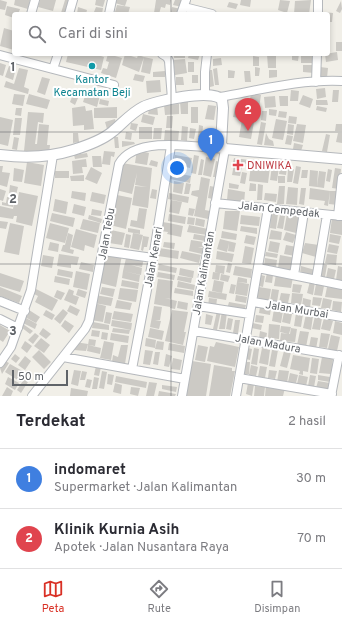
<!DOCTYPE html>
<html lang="id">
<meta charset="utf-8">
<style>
:root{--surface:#fff;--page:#f2f2f3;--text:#2b2b33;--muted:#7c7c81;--line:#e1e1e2;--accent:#d93025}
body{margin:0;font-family:Overpass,sans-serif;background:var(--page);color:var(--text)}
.scale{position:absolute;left:12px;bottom:10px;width:56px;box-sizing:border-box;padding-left:4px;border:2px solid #5f6368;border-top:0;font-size:11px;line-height:14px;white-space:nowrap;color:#5f6368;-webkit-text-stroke:3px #fff;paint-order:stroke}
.you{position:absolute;left:177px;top:168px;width:14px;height:14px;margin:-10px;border:3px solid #fff;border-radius:50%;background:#1a73e8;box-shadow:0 0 0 6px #1a73e833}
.badge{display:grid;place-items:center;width:26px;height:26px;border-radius:50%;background:var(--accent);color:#fff;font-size:13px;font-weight:700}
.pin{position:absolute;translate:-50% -33px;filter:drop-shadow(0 1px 2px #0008)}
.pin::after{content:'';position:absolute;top:21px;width:14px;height:12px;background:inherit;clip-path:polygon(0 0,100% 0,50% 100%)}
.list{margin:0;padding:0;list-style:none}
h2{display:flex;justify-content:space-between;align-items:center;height:52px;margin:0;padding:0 16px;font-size:17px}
h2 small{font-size:13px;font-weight:400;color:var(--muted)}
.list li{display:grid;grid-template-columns:26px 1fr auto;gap:12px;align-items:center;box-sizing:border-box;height:60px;padding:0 16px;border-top:1px solid var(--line)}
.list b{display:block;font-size:15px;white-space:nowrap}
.list p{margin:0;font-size:13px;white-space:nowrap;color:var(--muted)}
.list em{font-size:13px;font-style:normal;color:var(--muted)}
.icon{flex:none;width:22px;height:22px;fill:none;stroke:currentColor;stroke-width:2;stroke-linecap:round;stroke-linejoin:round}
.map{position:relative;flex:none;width:342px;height:396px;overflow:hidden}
.search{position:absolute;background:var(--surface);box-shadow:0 2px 6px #0003;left:12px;right:12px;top:12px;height:44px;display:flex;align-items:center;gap:10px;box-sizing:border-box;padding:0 14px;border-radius:4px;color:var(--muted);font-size:15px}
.sheet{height:172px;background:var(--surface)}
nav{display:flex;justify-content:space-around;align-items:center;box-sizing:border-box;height:56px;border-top:1px solid var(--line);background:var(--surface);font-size:11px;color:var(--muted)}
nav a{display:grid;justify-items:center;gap:2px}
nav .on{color:var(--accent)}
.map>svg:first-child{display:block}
.building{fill:#cccac5}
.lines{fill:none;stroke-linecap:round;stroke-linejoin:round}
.minor-casing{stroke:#b5b8bc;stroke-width:10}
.tertiary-casing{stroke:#b5b8bc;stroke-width:12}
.minor{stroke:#fff;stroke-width:8}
.tertiary{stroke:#fff;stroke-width:10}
.grid{fill:none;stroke:#5f6368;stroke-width:1;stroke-opacity:0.55}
.culture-dot{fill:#0f9aa8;stroke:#fff;stroke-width:1.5}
.health-dot{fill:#e0444e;stroke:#fff;stroke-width:1.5}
.labels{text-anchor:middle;stroke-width:4;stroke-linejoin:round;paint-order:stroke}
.culture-label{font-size:11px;fill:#0d838f;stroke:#fff}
.health-label{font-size:11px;fill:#be3a42;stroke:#fff;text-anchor:start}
.street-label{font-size:11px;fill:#5f6368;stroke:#fff}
.grid-label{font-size:13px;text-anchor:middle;font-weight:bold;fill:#5f6368;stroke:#fff;stroke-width:4;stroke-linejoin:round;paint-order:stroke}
</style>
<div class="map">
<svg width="342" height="396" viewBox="0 0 342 396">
<rect width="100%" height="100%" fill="#f1efe8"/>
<path class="building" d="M0 0 7 2 5 10 0 9Z
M15 0H30L28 9 14 5Z
M40 0H56L53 11 38 7Z
M65 0H70L66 14H63L61 13Z
M96 0H105L103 7 95 5Z
M116 0H127L125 6 115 3Z
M156 0H171L170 5 166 4 165 8 161 7 159 14 154 13Z
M175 0H184L182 7 173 5Z
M241 0H251L250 7 240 5Z
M280 0 290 1 287 13 278 10Z
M311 0 309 14H294L295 1Z
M341 1 342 9 340 13 336 11Z
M229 2 238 4 236 9 227 7Z
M117 5 130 7 128 14 115 12Z
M7 6 20 9 18 14H14V18L5 15Z
M78 7 87 10 86 14H77Z
M96 7 103 8 102 14 94 12Z
M172 7 181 9 180 14H171Z
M322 12 333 13 332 22H328V14H322Z
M4 28 14 31V50L0 46Z
M336 42H342V51H336Z
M337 52 338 60 326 62 325 54Z
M68 54H95L104 57 101 70 66 62Z
M108 54 122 58 116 78 101 73 103 68 107 69 109 62 106 61Z
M125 54 137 58 138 55 144 57 139 72 122 65Z
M174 54H185V58H174Z
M189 54H200L198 60 188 58Z
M267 54H276V68H268Z
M292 54H299L298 61 292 60Z
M301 55H315V63H301Z
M253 56 259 57V66H253Z
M144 57 153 59 150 74 141 72Z
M221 58 222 65 213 66V59Z
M185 59 187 73 175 75 173 60Z
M188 62H194V72H188Z
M0 63 6 65 3 76 0 75Z
M303 65H315L314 73 303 72Z
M9 66 16 68 13 80 5 77Z
M255 67 260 68 259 76H255Z
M320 67 328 68 327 78 319 77Z
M19 68 28 70 24 87 29 89 28 94 4 87 6 81 14 84Z
M217 68 219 85H215L213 69Z
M208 70H212L214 86 210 87Z
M228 70 235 71 234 78H228Z
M269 70H277V77L269 78Z
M165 71V77H153V72Z
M244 71H250L251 82H245Z
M135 74 145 76 143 82 133 80Z
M192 75H198V83H192Z
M42 77 50 79 45 95 37 92Z
M176 77H183L184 85H176Z
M160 80 161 92 147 93 146 81Z
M325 88 326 97 317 99 316 89Z
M75 89 81 91 75 105 70 102Z
M87 90 100 95 97 107 83 102Z
M291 90 299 91 298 101H290Z
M333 90H339L338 102H332Z
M251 93 261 95 259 108 249 107Z
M14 94 25 95 23 106 12 104Z
M29 94 50 100 47 109 26 104Z
M303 95 313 99 310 108 299 104Z
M275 96 276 107 265 108 264 97Z
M279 96H288V106H280Z
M100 99 109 101 108 106 99 104Z
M316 100H327L328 105H316Z
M180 102H188V114H181Z
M179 104V114L165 115 164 105Z
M150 105H157L158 115 148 114Z
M208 105 216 106 214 120 205 119Z
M85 106 86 111 92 110 94 129 84 130V125L73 126 72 108Z
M317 106 327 108 326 112 316 110Z
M117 107V118H94V108Z
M191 107H198V123H191Z
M16 108H22L21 116 15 115Z
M235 108 242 109 240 118 233 117Z
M269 109 277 110 276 116 269 115Z
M249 110 258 111 257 119 248 118Z
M262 111H267L266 121 261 120Z
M279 111 287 112 286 118 278 117Z
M28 112 44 113 43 123 38 122 35 144H37L39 124 49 125 47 145H50L49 154 24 151Z
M143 114 155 117 153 125 141 122Z
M167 116H173L172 128H166Z
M289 116 297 117 296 124 288 123Z
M0 117 13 120 8 146 0 144Z
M15 118H22L20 135H13Z
M115 119 117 126 107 129 105 122Z
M276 119 287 121 283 140 272 138Z
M242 120 254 122 251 139 239 137Z
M261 122 266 123 262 145 257 144Z
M131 123 138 124 136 131 130 129Z
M288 124 294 125 293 135 287 134Z
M297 124 306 125 303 143 293 141Z
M336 124H342V131H335Z
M199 125 203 126 202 138 198 137Z
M182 126 188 127 187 141 181 140Z
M139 127H152V139H139Z
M154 128H162L161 139H153Z
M190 128 196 129 194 139 189 138Z
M165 130 179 131 178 142 164 141Z
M204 130 215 132 214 139 204 138Z
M126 132 132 133 131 140 125 139Z
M73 133H78L79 142 73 143Z
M266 133 269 139 273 141 274 146 264 145Z
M338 133H342V143L336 142Z
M326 134 330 135 327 152 322 151Z
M287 135 293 136 291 145 285 144Z
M14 137 19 138 17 150 12 149Z
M114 137H118L119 148H115Z
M122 141 134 142 135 144 122 147Z
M294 143 303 145 301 151 293 149Z
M137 150 149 153 147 165 135 163Z
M104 151 115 152 114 157 111 156 110 165 102 164Z
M87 153 88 157 75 159 74 155Z
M175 155 192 158 190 168 173 164Z
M194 155 199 156 196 174 191 173Z
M92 156H101L102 167H93Z
M206 157 215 159 211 177 203 175Z
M234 158 249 160 248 164 233 162Z
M86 159 87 167H82L83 173 73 174 72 161Z
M201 159 204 160 202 175H198Z
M151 160 158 162 157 167 149 165Z
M216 161 219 162 217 177H213Z
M27 162 44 165 41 186 24 183Z
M122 163 152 168 148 208 132 205 135 186 147 187 135 185 137 173 132 194 116 190Z
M234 164 242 166 240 176 232 175Z
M251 165 270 167 268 183 249 181Z
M0 166H3L2 172 10 173 7 187 0 185Z
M175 166 185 167 184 172 174 171Z
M272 166 279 167 277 181 270 180Z
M296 166 301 167 298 184 293 183Z
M91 167 102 173 97 184 85 179Z
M280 167 287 168 286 175 279 174Z
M14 168 24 170 22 182 13 181Z
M335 168 341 169 339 189 332 188Z
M288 169H294L292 182H287Z
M328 169 332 170 330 182 326 181Z
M302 170H308L307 178H301Z
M310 170 318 171 317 187 309 186Z
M55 171H69V178H55Z
M319 171 326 172 324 188 317 187Z
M171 172 191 176 190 183 170 179Z
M242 172 247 173 245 184 240 183Z
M84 175V181H71L70 176Z
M278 176H285V183H278Z
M201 177 210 179 205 210 210 211 208 219 194 216 198 197 191 195 192 191 199 190Z
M174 181 184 183 182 194 173 192Z
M186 183 191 184 189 194H184Z
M229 183 239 185 238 189 229 188Z
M250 183 256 184V191H249Z
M258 184 263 185 262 200H257Z
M10 185 18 187 16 195 9 194Z
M210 186 215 187 213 199 208 198Z
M279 186H285L284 204H277Z
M288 187 298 188 297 205 286 204Z
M301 188H306L304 205 299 204Z
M310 188 330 191 328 206 324 205 325 201 309 199Z
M0 189 6 191 3 201 0 200Z
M152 189 157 190 156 199 150 198Z
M228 189 245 192 244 203 227 200Z
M72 191 86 193 85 201 71 198Z
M330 191H339L338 205 329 204Z
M19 192 38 196 32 226 16 222 17 216H14L13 219 0 217V206L13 209 14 203 17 204Z
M92 192 106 195 104 204 90 201Z
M169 193 189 197 188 203 168 199Z
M265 193 277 194 276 202 264 200Z
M117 195 132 198 126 229 110 225Z
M7 197 14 198 13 207 2 205V202L6 203Z
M55 199 68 202 66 214 53 211Z
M171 200 182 202 179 214 169 212Z
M74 204 86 207 84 216 72 213Z
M139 208 147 209 144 229 130 226 131 220 137 221Z
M189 208 195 209 193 216 188 215Z
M92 209 102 211 101 216 91 215Z
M225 211H240L237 231 230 230 232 216 230 230 223 229Z
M52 213 75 218 73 227 50 221Z
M271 213 278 214 276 229 270 228Z
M169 214 186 217 185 224 168 221Z
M287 214 300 217 296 233 284 230Z
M89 215 102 219 101 223 88 219Z
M241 215 260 217 259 226 240 224Z
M280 215 285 216 283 229 277 228Z
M188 217 195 218 194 225 187 224Z
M196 218 205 220 204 227 195 225Z
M332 218 342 219V235L330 233Z
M83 219 100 223 98 233 80 229Z
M0 221 8 222 6 229 0 228Z
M162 222 169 223 168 229 169 223 183 226 181 237 167 234 168 232 161 231Z
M10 223 24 226 19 255 4 252Z
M50 223 69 228 65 243 46 238Z
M189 225 208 229 207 235 187 232Z
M241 226 257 228V234L240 231Z
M128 228 140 230V234L128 232Z
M76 229 97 235 94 248 85 245 84 251 71 247Z
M111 230 125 233 122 245 109 243Z
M271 230 282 232 281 240 269 239Z
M222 231 237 234 236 240 221 238Z
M286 232 296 235 293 243 283 240Z
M68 233 73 235 70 249 74 250 73 254 61 251 63 245H65Z
M133 233 143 235 139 250 130 248Z
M126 234 131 235 129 248 124 247Z
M194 234 206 236 205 241 193 239Z
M330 234 341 236 339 244 329 242Z
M246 235 256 237 254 245 244 243Z
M143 236 149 237 147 247H144L143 251 141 250Z
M220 239 236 243 234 252 228 251 229 243 227 252 217 249Z
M191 240 204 242 203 247H198L203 248 202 254 189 251Z
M270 241 280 243 278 253 268 251Z
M50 242 59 244 58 252 48 250Z
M164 242 175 243 174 249 163 247Z
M305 243 319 245 316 257 302 253Z
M329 244 339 246 337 254 327 252Z
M286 245 297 247 295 256 284 254Z
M245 246 254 248 251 264 242 263Z
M159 248 179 251 178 259 158 256Z
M182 251 201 255 199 263 180 258Z
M217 251 234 254 232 262 216 259Z
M106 252 122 255 116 287 100 283Z
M266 252 278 254 277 258 265 256Z
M59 254 79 257 77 265 71 264V268L57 266Z
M127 254 144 258 142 267 131 265 142 268 141 275 123 271Z
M327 254 337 255 336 265 325 263Z
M43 255 54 257 52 268 41 266Z
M280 255 296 258 293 271 278 268Z
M265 258 277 260 276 267 264 266Z
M81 262 94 265 93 272 79 269Z
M228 263 232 264 230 273 226 272Z
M159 264 177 268 176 273 158 270Z
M322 264 327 265 325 277H320Z
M216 265 225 266 224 274 215 272Z
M235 266 252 269 251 278 233 275Z
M301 266 315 270 313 276 300 273Z
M338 266 342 267V281L336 280Z
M180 268 194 271 193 278 179 275Z
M328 268 336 270 334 279 326 278Z
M58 269 73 272 72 278 57 275Z
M76 271 90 274 87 290 73 287Z
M123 271 140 275 139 282 122 278Z
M158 272 175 275 174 280 157 277Z
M213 272 220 273 219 280 212 279Z
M0 273 24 281 20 292 0 286Z
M267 273 273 275 272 283 265 282Z
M221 274 230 276 228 282 220 280Z
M276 274 293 277 291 288 274 286Z
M261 275 265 276 263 287 259 286Z
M55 276 70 279 69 285 54 282Z
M178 276 192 278 191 283 177 280Z
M238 277 247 279V283L237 282Z
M158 279 173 281 171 299 165 298 177 301 175 309 170 308 171 303 170 307 154 304Z
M122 280 139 283 138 289 121 286Z
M214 280 224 282 222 293 212 291Z
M178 281 195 285 194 290 177 287Z
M310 281 315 282 313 295 307 293Z
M237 282 249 284 247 296 235 294Z
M231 284 236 285 234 294 229 293Z
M293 284 302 285 300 293 292 292Z
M316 284 324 286 322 296 314 295Z
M0 287 22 296 19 303 0 296Z
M102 287 115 289 113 297 100 294Z
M259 287 271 289 269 301 257 299Z
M327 287 342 289V299L325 297Z
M120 288 138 290 136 302 118 299Z
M175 288 193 291V296L174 293Z
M36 289 58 300 52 311 35 302 38 296 34 294Z
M69 289 74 291 73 295 79 297 76 305 64 300Z
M78 289 87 292 85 298 76 295Z
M272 289 279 290 277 302 270 301Z
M57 290 65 293 61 300 54 297Z
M209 291 227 294 226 300 208 297Z
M281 293 290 294 288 303 279 302Z
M292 293 303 294 301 305 291 303Z
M95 295 113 298 111 306 94 303Z
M236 295 247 297 246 303 235 301Z
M313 297 322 298 320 306 312 305Z
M209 298 217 299 216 307 208 306Z
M303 298 311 300 310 308 302 306Z
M323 298 332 300 330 309 321 308Z
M117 300 132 303 130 310 115 308Z
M178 301 188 303 187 310 177 308Z
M333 301 342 302 341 312 332 310Z
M229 302 246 305 244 313 227 309Z
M94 303 106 306 103 322 91 320Z
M70 305 80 310 77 316 67 311Z
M154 306 162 307 160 320H155L161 321 159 329 150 327Z
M260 307 271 308 270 315 259 313Z
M63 309 68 313 60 324 54 319Z
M274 309 283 311 281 323 272 321Z
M29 310 40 317 36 323 25 317Z
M46 310 55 315 52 320 43 315Z
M172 310 188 312 184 332 179 331 186 332 183 345 165 341Z
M114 311 133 314 131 322 112 319Z
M217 311H221L217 330 213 329Z
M222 311 227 312 225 329H219Z
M106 312 112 313 110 324 104 323Z
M284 312 292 314 290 324 282 322Z
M296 313 303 314 301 327 294 326Z
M206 314 213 316 211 325 205 324Z
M306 314 313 316 311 330 303 328Z
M256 315 264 316 263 323 255 322Z
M315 316 322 318 320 330 312 329Z
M26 318 37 324 35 329 23 323Z
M228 318 233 319 231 330 226 329Z
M324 318 333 321 330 331 321 329Z
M65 320 74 326 69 333 61 326Z
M112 320 132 323 131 330 111 326Z
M235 320H240L238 334 233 333Z
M335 321 342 323V335L333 333Z
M93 322 109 325V330L92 328Z
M253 323 262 325 261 330 252 328Z
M23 324 33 331 30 334 21 327Z
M269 324 280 325 279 339 268 338Z
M0 325 10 331 3 342 0 340Z
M281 326 291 327 289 334 280 332Z
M43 328 51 334 46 339 39 334Z
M113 328 130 330 129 334 112 332Z
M150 328 164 331 162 340 148 337Z
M291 328 297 329 295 342 280 341 281 333 290 334Z
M92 330 100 331 99 337 91 336Z
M260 331 267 333 266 339 259 338Z
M300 331 309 332 306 347 297 345Z
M102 332 108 333 107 340 101 339Z
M35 333 39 336 33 344 28 340Z
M111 333 129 336 128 343 110 340Z
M321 333 330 334 327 348 319 347Z
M331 335 340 337 337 351 328 349Z
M311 337 318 338 316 349 309 347Z
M41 338 50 345 44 353 34 346Z
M146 338 156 340 155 348 145 346Z
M89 339 96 340 95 346 88 345Z
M25 341 32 346 27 353 21 348Z
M104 341 114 343 111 360 100 358 101 354 104 355 101 354Z
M157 341 164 342 163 350 155 349Z
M75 342 88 344 86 351 74 350Z
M216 342 239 347 235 367 207 361 210 346 214 347Z
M169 343 185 346 184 353 168 350Z
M88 345 101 348 100 354 87 351Z
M121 345H128L125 364 112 362 113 355 118 357Z
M198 345 208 347 205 362 195 360Z
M248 348 252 349 250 360 246 359Z
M254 348 259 349 257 365 251 364Z
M262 348 270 350 268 365 259 363Z
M39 350 51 362 44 369 32 357Z
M145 350 153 351 150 365 143 364Z
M272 350H278L275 367 269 366Z
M284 351 291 352 287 368 280 366Z
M155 352H160L158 365 153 364Z
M15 354 20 358 16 363 11 359Z
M166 354 172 356 169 367 164 366Z
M293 355 310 358 308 372 303 371V375L299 374 300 371 290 369Z
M25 356 31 361 25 370 18 365Z
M322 357 333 359 331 374 319 373Z
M173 358 182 360 180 370 171 369Z
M312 358 319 359 317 374 310 373Z
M5 361 9 363 2 374 0 368Z
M192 361 211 364 206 396H185Z
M245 362H250L249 374H243Z
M10 364 26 373 21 382 5 372Z
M214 365 232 368V371H235L230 396H209Z
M251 365 258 367 256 376 249 375Z
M96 366 101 367 99 376 94 375Z
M260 366 267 367 265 378 258 377Z
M74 370 81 371 78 386 71 384Z
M269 370 277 371 275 379 268 378Z
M279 370 289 371 287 383 277 382Z
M82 371 87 372 85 380H80Z
M102 371 107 372 104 389 99 388Z
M290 373 298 375 296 383 288 382Z
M108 374 114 375 112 385 107 384Z
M299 375 308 377 306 386 297 384Z
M310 375 316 376 314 387 308 386Z
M318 375 330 377V382L318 380Z
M116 376 147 382 146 388 115 382Z
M8 377 19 383 15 390 5 384Z
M94 377 99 378 97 389H92Z
M24 379 28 382 21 393 17 390Z
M87 379 92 380 90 388 85 387Z
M318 381 330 383 328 391 316 388Z
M149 382 157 383 154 396H146Z
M115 383 122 385 121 394 113 392Z
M248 383 254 384 252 396 246 394Z
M162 385 177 387 176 392 162 389Z
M266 385 285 388 283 396H265Z
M255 386 265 387 264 396H254Z
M7 387 13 391 11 396H2Z
M131 387 140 388 138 396 130 394Z
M71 388 88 391 87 396H70Z
M159 391 176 394 175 396H158Z"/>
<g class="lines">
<g class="minor-casing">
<path id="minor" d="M184 7 212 14
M31 14 35 0
M69 14 73 0
M109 14 112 0
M181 14 186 0
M318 14V0
M162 54 167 57 169 61 172 99
M0 55 114 85
M53 69 58 54
M316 82 317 54
M205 95V72L207 54
M220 97C260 90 301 79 342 81
M215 203 342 216
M338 216 342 178
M103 251 153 258
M258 268 342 285
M294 275 304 212
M316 280 327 215
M0 301 25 311
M253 302 342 317
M198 306 250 314
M0 319 18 328
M194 331 342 356
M63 357 185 379
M0 363 11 347 31 290 53 155
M132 369 153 258 171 146
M239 378 332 394
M32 396 85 329 89 321 119 164C135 135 197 147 225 149L182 396
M236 396 268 208
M331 396 339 355"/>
</g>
<g class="tertiary-casing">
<path id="tertiary" d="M0 155C25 158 48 158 73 150 86 146 101 141 112 132 122 124 131 113 143 107 155 101 213 88 222 100L223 108 221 145 225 149 342 159"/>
</g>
<use href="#minor" class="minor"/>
<use href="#tertiary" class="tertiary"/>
</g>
<path class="grid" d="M171 0V14M171 54V396M0 132H342M0 264H342"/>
<circle class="culture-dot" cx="92" cy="66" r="4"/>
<path class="health-dot" d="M236 159h4v4h4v4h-4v4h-4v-4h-4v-4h4z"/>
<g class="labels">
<g class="culture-label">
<text x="92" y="83">Kantor<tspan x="92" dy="13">Kecamatan Beji</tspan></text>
</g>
<g class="health-label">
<text x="247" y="169">DNIWIKA</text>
</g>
<g class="street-label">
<text transform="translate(279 209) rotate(6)" y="4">Jalan Cempedak</text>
<text transform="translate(106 234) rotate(-80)" y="4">Jalan Tebu</text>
<text transform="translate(153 257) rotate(-80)" y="4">Jalan Kenari</text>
<text transform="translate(203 273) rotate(-80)" y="4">Jalan Kalimantan</text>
<text transform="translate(297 309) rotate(9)" y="4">Jalan Murbai</text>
<text transform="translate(268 343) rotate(10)" y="4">Jalan Madura</text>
</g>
</g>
<g class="grid-label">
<text x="13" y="71">1</text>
<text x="13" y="203">2</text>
<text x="13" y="335">3</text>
</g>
</svg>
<div class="scale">50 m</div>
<div class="you"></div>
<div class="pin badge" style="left:211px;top:161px;background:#3f7fe0">1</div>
<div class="pin badge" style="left:248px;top:131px;background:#e0444e">2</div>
<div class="search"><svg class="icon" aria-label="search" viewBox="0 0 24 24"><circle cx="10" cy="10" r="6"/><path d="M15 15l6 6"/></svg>Cari di sini</div>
</div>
<section class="sheet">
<h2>Terdekat<small>2 hasil</small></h2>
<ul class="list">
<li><span class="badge" style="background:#3f7fe0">1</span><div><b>indomaret</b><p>Supermarket · Jalan Kalimantan</p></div><em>30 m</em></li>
<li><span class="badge" style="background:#e0444e">2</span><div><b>Klinik Kurnia Asih</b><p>Apotek · Jalan Nusantara Raya</p></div><em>70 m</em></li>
</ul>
</section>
<nav>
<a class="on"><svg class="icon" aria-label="map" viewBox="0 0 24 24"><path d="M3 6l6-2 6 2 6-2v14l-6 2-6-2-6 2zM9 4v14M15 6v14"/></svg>Peta</a>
<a><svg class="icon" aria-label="directions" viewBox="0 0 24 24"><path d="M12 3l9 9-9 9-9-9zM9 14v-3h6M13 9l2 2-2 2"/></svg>Rute</a>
<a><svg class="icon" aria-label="saved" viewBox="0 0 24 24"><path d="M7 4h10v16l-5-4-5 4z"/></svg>Disimpan</a>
</nav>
